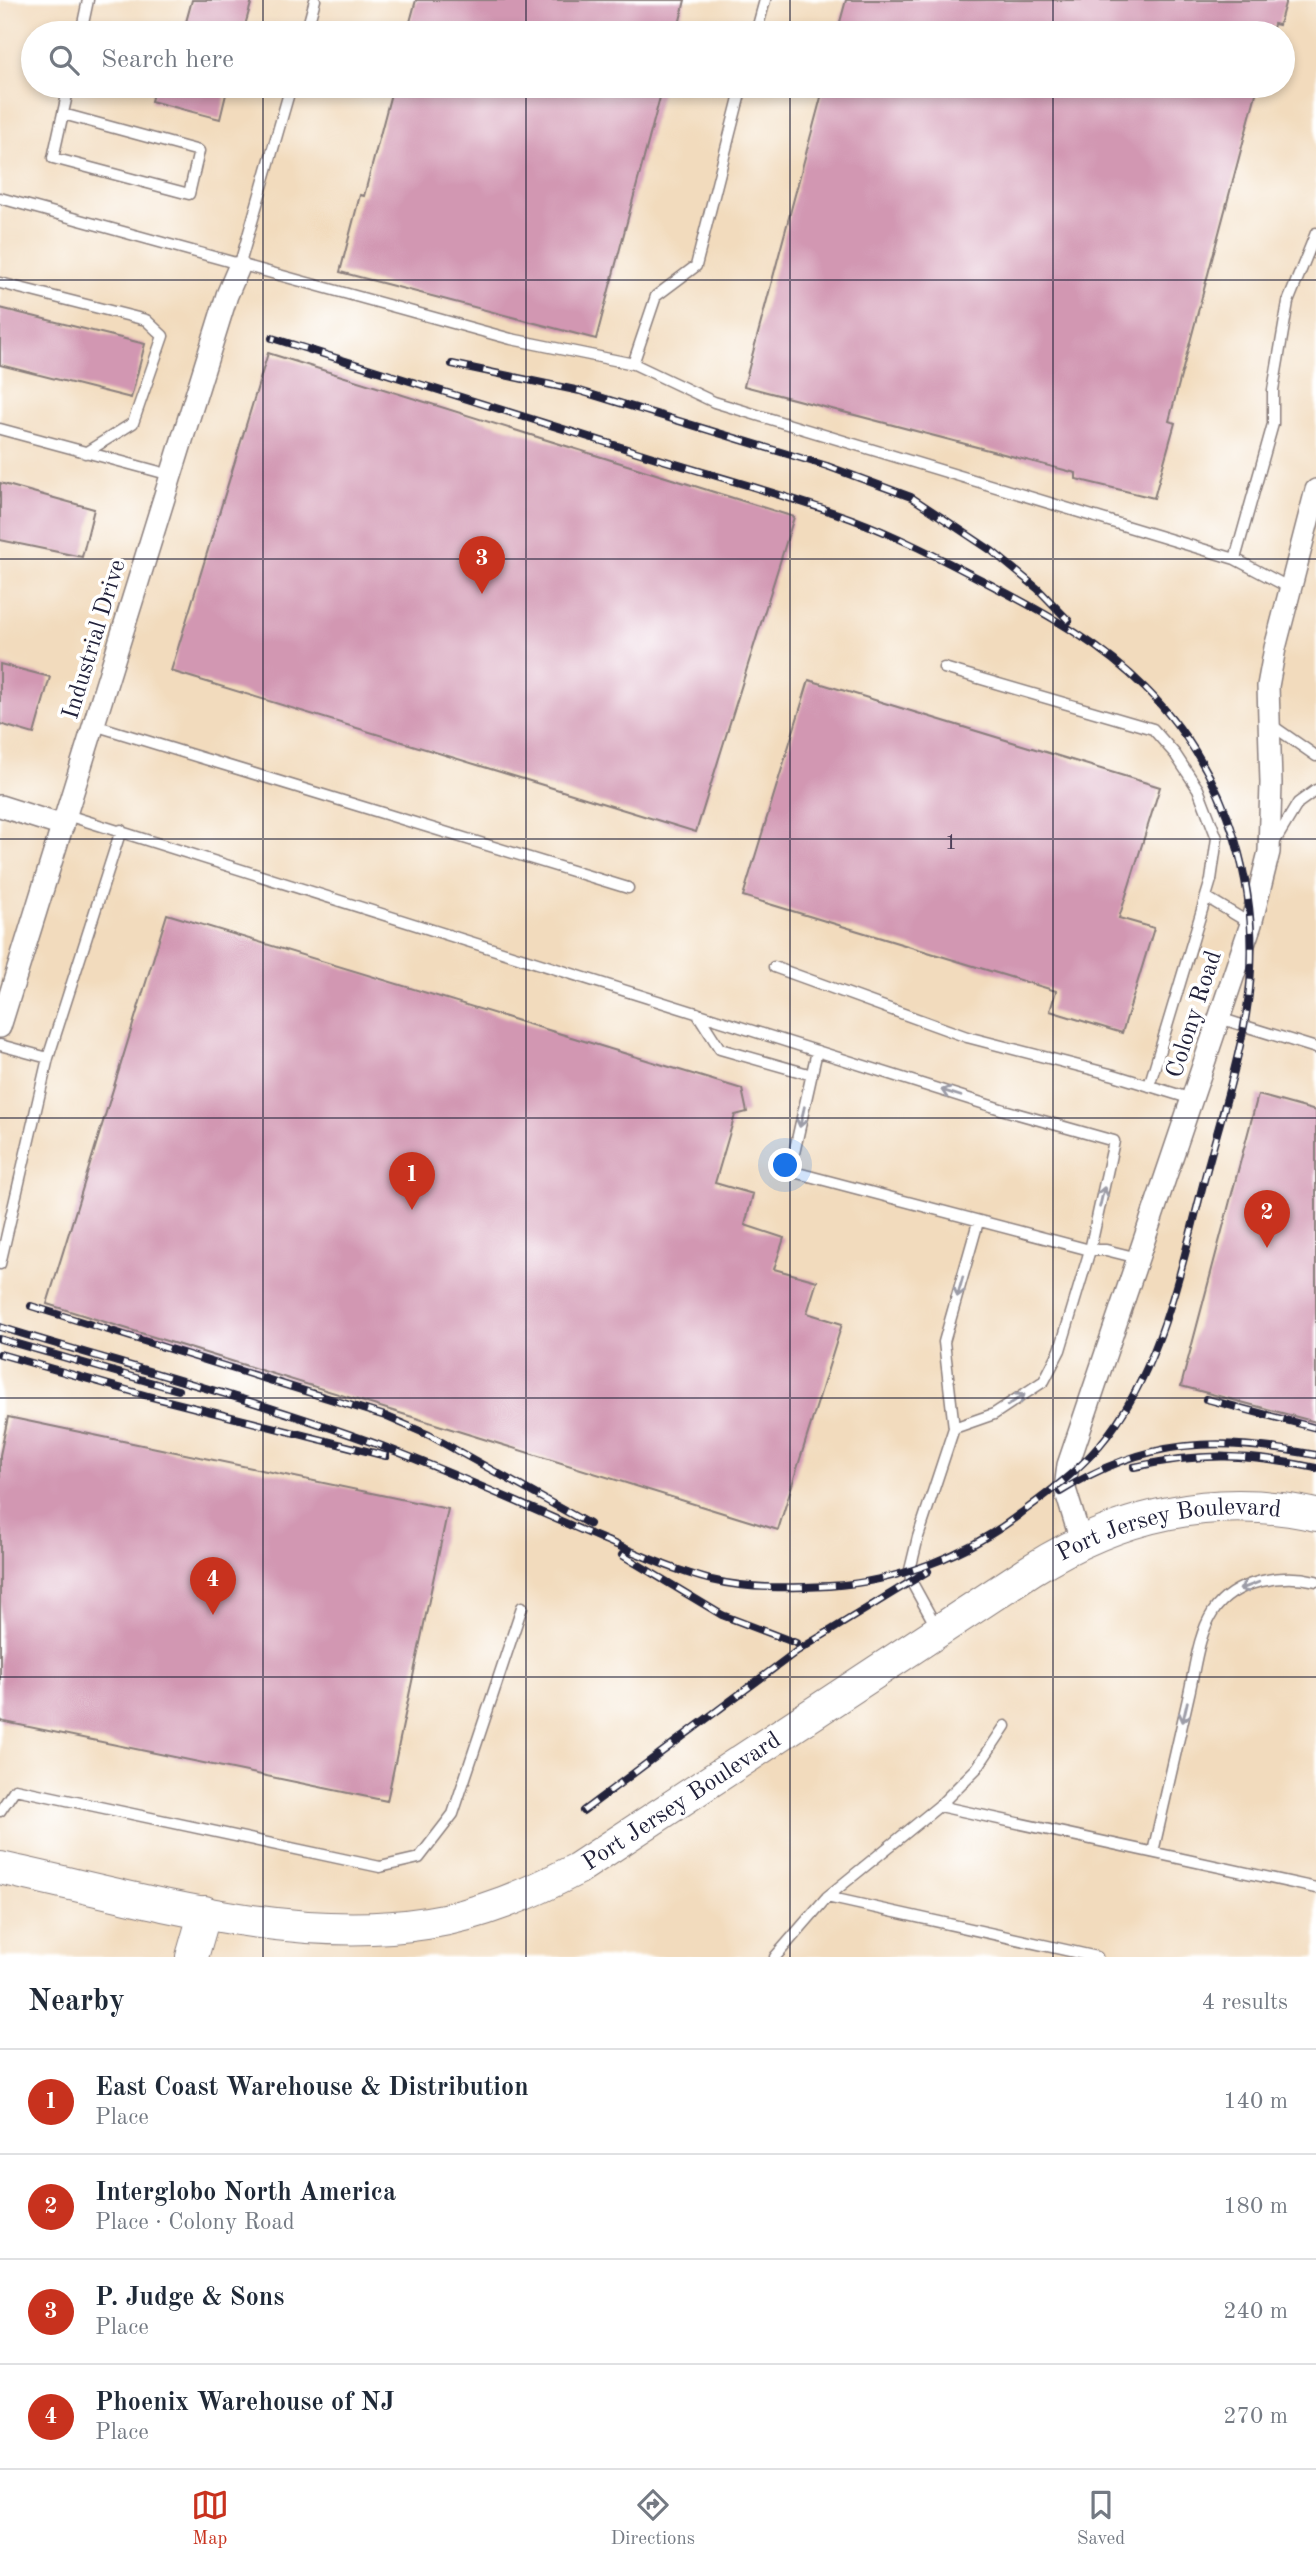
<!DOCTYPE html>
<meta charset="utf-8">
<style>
:root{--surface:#fff;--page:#f6f6f7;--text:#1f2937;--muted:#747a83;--line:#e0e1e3;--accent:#c8321e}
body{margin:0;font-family:"Old Standard TT",serif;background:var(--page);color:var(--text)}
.you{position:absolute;left:786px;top:1166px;width:24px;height:24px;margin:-18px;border:5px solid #fff;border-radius:50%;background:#1a73e8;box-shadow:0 0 0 10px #1a73e833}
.badge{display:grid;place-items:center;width:46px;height:46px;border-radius:50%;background:var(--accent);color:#fff;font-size:23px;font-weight:700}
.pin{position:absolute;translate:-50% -58px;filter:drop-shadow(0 2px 4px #0008)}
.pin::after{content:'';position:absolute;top:37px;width:24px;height:21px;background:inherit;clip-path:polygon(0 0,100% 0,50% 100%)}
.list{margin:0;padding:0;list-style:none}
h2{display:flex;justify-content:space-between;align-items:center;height:91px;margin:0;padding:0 28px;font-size:30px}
h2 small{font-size:23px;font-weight:400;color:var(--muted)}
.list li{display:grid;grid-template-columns:46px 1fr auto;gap:21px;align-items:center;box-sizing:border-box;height:105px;padding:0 28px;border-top:2px solid var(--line)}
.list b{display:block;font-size:26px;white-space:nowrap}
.list p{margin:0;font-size:23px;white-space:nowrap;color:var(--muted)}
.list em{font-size:23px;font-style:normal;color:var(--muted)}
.icon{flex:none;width:38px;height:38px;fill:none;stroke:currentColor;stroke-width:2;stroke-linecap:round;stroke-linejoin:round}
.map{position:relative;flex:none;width:1316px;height:1957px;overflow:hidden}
.search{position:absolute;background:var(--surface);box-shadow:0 4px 10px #0003;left:21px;right:21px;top:21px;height:77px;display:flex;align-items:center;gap:18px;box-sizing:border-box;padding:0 24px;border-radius:38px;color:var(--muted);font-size:26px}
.sheet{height:511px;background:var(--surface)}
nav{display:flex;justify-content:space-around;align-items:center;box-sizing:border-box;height:98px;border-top:2px solid var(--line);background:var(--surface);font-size:19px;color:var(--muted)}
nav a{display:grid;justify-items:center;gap:4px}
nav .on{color:var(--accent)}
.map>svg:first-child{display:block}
.building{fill:#d297b2}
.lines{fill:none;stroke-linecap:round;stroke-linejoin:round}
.lane-casing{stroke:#8a7e7c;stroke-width:13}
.street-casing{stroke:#8a7e7c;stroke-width:24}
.secondary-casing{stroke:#8a7e7c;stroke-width:34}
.lane{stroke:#fff;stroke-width:10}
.street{stroke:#fff;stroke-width:21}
.secondary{stroke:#fff;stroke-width:32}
.rail-casing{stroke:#22223b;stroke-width:8}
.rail{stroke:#fff;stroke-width:5;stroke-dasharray:16;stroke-linecap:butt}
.oneway{stroke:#9c9ca7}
.grid{fill:none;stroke:#22223b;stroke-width:2;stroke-opacity:0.55}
.labels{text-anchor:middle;stroke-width:7;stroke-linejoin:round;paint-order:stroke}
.number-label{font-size:21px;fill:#4e3f59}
.street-label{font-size:24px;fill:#22223b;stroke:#fff}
</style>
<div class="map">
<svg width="1316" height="1957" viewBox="0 0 1316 1957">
<rect width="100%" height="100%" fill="#fff"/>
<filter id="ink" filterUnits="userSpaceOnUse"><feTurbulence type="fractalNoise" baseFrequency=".0143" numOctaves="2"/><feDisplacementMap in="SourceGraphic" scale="14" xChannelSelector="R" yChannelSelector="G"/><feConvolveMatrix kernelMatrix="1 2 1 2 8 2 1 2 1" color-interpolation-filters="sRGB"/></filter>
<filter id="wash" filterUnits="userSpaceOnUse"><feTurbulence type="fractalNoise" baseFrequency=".00686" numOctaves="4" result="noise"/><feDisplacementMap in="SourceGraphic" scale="28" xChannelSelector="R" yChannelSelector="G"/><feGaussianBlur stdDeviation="1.57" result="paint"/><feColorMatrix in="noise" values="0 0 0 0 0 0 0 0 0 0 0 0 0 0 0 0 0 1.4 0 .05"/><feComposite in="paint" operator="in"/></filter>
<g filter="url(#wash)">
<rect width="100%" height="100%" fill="#f2dbbd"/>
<g id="blocks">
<path class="building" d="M192 0H252L243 33H183Z
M416 0H685L677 33H407Z
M846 0H1286L1279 25 1274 24 1272 33H837Z
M155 86H228L220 119 151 101Z
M393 86H663L596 339 340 272 360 195 364 196Z
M824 86H1258L1169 421 1175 423 1154 498 1076 479V473L744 386Z
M0 308 145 344 131 398 0 365Z
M268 353 794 517 696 832 171 671Z
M0 483 94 509 82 557 0 540Z
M0 664 50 677 34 734 0 724Z
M809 680 1160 787 1119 918 1154 928 1122 1033 1050 1011 1056 991 743 896Z
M167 914 742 1089 747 1112 735 1115 715 1183 753 1194 745 1225 784 1238 774 1269 817 1281 807 1313 842 1324 778 1530 47 1304Z
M1258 1095 1316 1111V1422L1181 1386Z
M8 1417 448 1509 387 1801 0 1721V1455Z"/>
</g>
</g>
<g filter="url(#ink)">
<use href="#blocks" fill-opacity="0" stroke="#8a7e7c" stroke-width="2"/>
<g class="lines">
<g class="lane-casing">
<path id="lane" d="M81 33 88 0
M306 33 315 0
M756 33 765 0
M63 114 199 151 189 194 53 158 69 86
M0 198 511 339 634 364 714 402 1235 559 1290 588
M239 267 291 86
M0 283 146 320 163 336 133 423 85 453
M633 364 656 296 696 266 742 86
M0 429 171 475
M1235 559 1273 424V390L1288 302 1316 233
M944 668 1153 729 1175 754 1198 789 1217 838 1211 880 1149 1086
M1270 724 1316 756
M94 725 628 888
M67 815 1004 1110 1114 1141 1090 1250 1060 1350 1044 1381 994 1414 954 1428
M1274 843 1298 803 1316 790
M1206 897 1251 924
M774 967 967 1037 1114 1075 1192 1099
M697 1013 720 1049 812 1075
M1219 1018 1316 1048
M0 1045 48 1058
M817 1051 790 1171 1090 1250H1106L1138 1258
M0 1264 48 1058 121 830
M937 1628 911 1581 910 1570 918 1537 954 1428 944 1342 978 1222
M939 1806 1316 1888
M0 1811 15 1789 380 1867 419 1858 453 1814 522 1607
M1153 1852C1165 1799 1177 1747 1189 1694 1195 1668 1198 1635 1213 1612 1234 1580 1282 1573 1316 1581
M827 1897 1097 1957
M775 1957 827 1897 939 1806 977 1768 1005 1726"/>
</g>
<g class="street-casing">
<path id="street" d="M0 806 63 826
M0 1027 227 295 239 267
M1081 1541 1065 1489 1068 1465 1251 924 1269 852 1271 783 1268 686 1275 648 1316 490"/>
</g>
<g class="secondary-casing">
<g id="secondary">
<path id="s1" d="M0 1868C136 1897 288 1945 427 1923 480 1915 529 1894 577 1869L1031 1570C1118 1515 1215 1492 1316 1515"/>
<path d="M192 1957 205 1912"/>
</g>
</g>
<use href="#lane" class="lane"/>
<use href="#street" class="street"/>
<use href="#secondary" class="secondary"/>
<g class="rail-casing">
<path id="rail" d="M452 364 580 391 827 466 911 497 992 551 1038 589 1069 621
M31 1306 385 1416 429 1435 589 1524
M0 1327C127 1366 257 1400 382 1446 456 1474 527 1507 600 1538 636 1553 673 1570 711 1580 749 1589 790 1588 829 1586 897 1582 967 1555 1020 1514 1048 1493 1076 1473 1099 1446 1161 1374 1182 1263 1206 1173 1220 1121 1237 1068 1246 1015 1266 897 1230 773 1145 688 1102 645 1052 617 999 589 951 564 903 538 852 519 783 494 710 475 640 453 517 415 395 376 272 338
M0 1339 178 1390
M0 1354 148 1396 386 1456
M1206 1399 1316 1428
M1134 1467C1203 1452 1248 1454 1316 1468
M1060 1492C1148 1437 1218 1437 1316 1455
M622 1555 722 1615 796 1643
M583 1811 797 1651 928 1571"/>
</g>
<use href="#rail" class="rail"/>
</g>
<defs><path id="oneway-shaft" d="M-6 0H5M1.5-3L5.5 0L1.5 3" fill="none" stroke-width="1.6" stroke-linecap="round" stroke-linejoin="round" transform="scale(1.75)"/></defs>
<g class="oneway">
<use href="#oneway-shaft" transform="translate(951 1093) rotate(-162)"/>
<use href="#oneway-shaft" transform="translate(802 1117) rotate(103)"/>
<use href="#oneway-shaft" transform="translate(1102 1197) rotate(-77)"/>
<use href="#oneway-shaft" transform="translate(960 1287) rotate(106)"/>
<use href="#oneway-shaft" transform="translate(1016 1400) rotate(-33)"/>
<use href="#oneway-shaft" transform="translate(1249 1586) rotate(159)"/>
<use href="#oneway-shaft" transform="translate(1185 1712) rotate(103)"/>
</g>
</g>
<path class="grid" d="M263 0V33M526 0V33M790 0V33M1053 0V33M263 86V1957M526 86V1957M790 86V1957M1053 86V1957M0 280H1316M0 559H1316M0 839H1316M0 1118H1316M0 1398H1316M0 1677H1316"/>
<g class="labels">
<g class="number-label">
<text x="951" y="849">1</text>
</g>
<g class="street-label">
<text transform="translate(93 639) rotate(-73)" y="8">Industrial Drive</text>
<text transform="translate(1193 1014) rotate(-72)" y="8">Colony Road</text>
<text dy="8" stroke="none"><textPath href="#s1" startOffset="1284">Port Jersey Boulevard</textPath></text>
<text dy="8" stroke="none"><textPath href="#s1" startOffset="718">Port Jersey Boulevard</textPath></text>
</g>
</g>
</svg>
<div class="you"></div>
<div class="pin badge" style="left:412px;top:1210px">1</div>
<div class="pin badge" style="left:1267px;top:1248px">2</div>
<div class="pin badge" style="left:482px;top:594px">3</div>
<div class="pin badge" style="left:213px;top:1615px">4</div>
<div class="search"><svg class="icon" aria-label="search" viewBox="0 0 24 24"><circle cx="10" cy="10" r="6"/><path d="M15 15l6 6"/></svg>Search here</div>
</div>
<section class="sheet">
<h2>Nearby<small>4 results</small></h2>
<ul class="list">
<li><span class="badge">1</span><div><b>East Coast Warehouse &amp; Distribution</b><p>Place</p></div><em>140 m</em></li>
<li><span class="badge">2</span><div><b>Interglobo North America</b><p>Place · Colony Road</p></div><em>180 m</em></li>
<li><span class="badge">3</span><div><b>P. Judge &amp; Sons</b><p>Place</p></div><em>240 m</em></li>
<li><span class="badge">4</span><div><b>Phoenix Warehouse of NJ</b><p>Place</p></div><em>270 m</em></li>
</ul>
</section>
<nav>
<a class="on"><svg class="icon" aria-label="map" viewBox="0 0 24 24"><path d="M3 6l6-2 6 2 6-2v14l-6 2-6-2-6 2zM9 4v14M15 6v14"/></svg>Map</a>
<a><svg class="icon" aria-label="directions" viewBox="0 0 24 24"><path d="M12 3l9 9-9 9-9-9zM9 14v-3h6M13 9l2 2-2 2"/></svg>Directions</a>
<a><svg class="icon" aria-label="saved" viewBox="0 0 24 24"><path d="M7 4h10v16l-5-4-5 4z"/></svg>Saved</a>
</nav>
